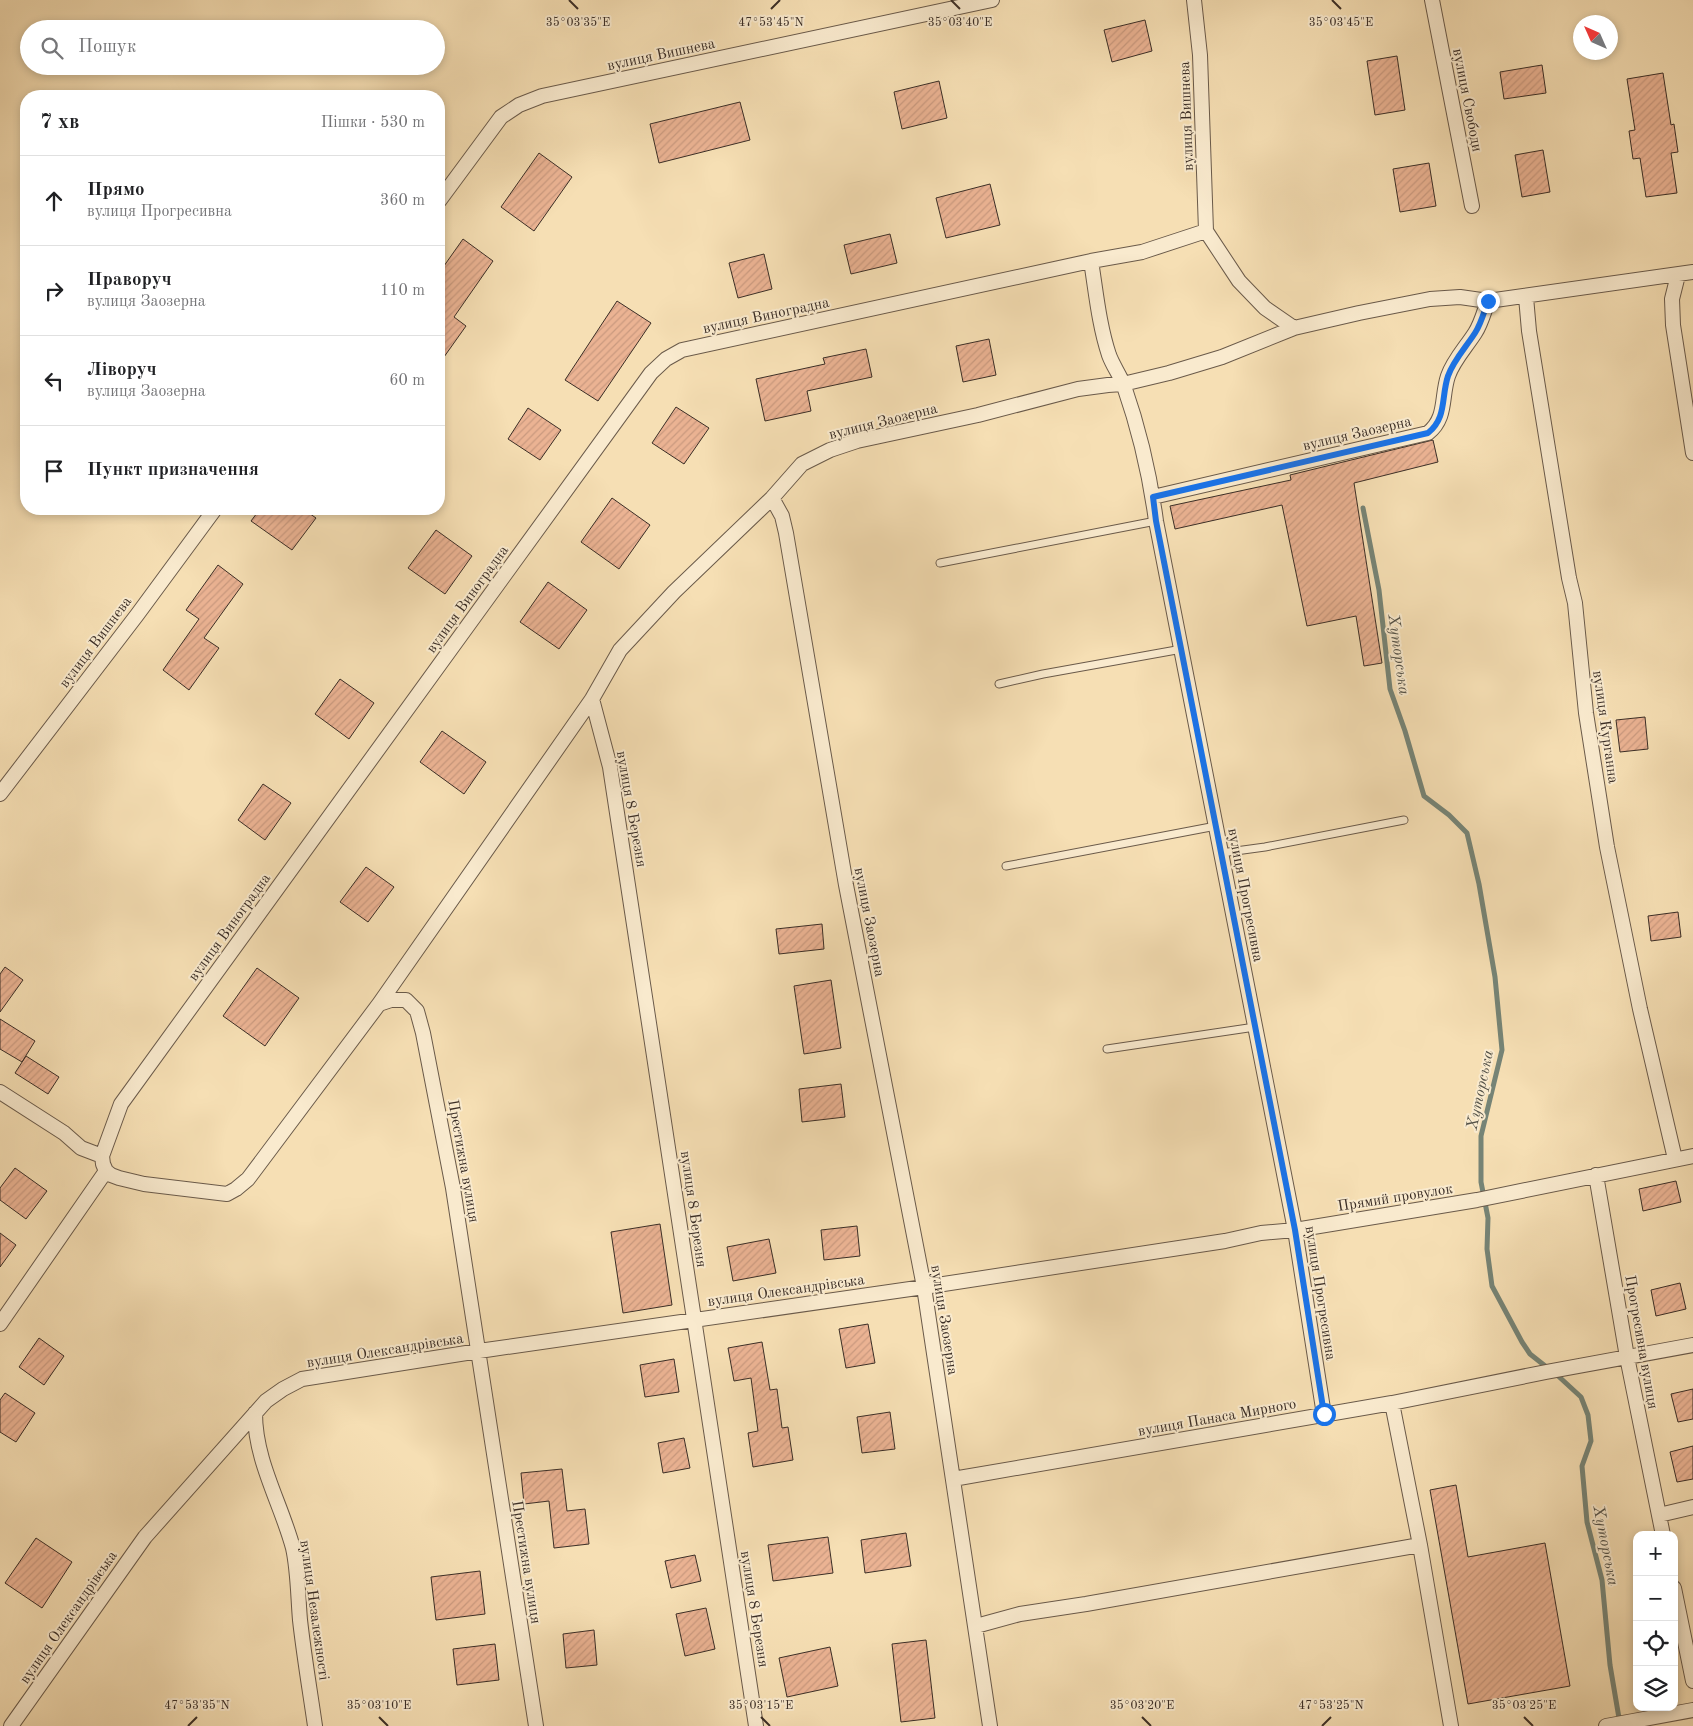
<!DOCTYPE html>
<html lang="uk">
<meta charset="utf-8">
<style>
:root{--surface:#fff;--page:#f6f6f6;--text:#202124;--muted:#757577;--line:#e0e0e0}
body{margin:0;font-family:"Old Standard TT",serif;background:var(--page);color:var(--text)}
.controls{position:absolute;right:15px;bottom:15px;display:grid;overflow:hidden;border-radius:10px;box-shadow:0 2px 8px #0003}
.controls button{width:45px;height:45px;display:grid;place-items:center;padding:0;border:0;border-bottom:1px solid var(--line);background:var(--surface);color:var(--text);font:25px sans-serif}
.compass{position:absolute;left:1573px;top:15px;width:45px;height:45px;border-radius:50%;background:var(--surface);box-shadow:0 2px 8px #0003;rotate:315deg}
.stop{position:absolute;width:15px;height:15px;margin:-11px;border:4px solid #1a73e8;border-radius:50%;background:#fff}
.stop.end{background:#1a73e8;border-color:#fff;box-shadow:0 1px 5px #0008}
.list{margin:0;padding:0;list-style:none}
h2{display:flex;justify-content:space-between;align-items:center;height:65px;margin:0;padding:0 20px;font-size:21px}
h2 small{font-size:16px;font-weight:400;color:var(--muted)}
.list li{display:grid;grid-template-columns:32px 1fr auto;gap:15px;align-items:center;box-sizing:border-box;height:90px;padding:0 20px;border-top:1px solid var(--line)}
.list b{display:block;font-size:19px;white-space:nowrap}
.list p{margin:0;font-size:16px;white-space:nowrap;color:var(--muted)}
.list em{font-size:16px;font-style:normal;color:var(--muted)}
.icon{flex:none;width:28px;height:28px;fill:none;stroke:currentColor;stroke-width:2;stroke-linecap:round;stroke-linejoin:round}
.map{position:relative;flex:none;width:1693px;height:1726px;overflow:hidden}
.search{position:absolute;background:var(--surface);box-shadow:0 2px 8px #0003;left:20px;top:20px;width:425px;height:55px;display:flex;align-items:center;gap:12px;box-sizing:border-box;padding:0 18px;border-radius:28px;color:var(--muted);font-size:19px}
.panel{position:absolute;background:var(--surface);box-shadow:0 2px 8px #0003;left:20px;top:90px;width:425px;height:425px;border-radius:20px}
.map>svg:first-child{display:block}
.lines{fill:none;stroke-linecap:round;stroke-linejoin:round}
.stream{stroke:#768476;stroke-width:5}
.building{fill:url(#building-hatch);stroke:#3b2e26}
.service-casing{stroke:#6a5a4a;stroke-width:9}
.minor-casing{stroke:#6a5a4a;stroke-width:16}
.service{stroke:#f9eace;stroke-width:7}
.minor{stroke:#f9eace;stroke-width:14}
.route{stroke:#1a73e8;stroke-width:6}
.ticks{fill:none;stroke:#3b2e26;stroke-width:2}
.labels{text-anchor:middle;stroke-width:4;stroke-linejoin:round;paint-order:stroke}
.street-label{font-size:15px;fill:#3b2e26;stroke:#f9eace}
.water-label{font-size:16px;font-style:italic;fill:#545248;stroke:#f9eace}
.ticks-label{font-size:12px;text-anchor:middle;fill:#3b2e26;stroke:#f9eace;stroke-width:4;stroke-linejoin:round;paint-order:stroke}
</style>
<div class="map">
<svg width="1693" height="1726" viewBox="0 0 1693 1726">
<defs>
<pattern id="building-hatch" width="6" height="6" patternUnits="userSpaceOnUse" patternTransform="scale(1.25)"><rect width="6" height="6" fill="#ebb393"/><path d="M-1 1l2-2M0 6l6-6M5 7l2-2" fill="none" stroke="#ca9a7f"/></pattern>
</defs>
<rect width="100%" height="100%" fill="#f6dfb4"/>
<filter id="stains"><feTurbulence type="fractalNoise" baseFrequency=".004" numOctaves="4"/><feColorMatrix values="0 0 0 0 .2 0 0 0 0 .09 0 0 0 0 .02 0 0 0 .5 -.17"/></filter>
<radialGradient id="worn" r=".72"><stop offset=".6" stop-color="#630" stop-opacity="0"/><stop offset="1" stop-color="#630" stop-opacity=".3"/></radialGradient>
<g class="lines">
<path class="stream" d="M1363 508 1379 590 1390 689 1405 731 1424 796 1449 815 1467 833 1479 884 1495 977 1502 1050 1481 1136V1182L1488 1218 1487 1249 1492 1286 1522 1342 1530 1354 1549 1369
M1556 1374 1581 1397 1588 1415 1591 1441 1582 1466 1587 1522 1602 1580 1610 1665 1620 1724"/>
</g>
<path class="building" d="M1145 20 1152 51 1112 62 1104 30Z
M1397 56 1405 110 1375 115 1367 61Z
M1542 65 1546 93 1504 99 1500 72Z
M1663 73 1671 125 1674 124 1678 152 1671 153 1677 193 1646 197 1640 158 1633 159 1629 131 1635 130 1627 79Z
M939 81 947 118 902 129 894 92Z
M740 102 750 140 659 163 650 124Z
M1543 150 1550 192 1522 197 1515 155Z
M539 153 572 177 534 231 501 207Z
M1429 163 1436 206 1400 212 1393 169Z
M990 184 1000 225 946 238 936 198Z
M890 234 897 263 851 274 844 245Z
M463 239 493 261 454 317 466 326 439 364V273Z
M764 254 772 289 738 298 729 263Z
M617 301 651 323 598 401 565 380Z
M989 339 996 375 963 382 956 346Z
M866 349 872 377 807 391 811 411 765 421 756 379 825 364 823 358Z
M676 407 709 428 684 464 652 443Z
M528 408 561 430 540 460 508 439Z
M1433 440 1438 462 1354 483 1382 663 1364 666 1356 616 1307 626 1282 505 1175 529 1170 506 1291 480 1290 475Z
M612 498 650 525 619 569 581 542Z
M260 509H303L316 518 292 550 251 521Z
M436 530 472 556 445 594 408 568Z
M218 565 243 584 204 638 219 648 189 690 163 670 199 619 186 610Z
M548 582 587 610 559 649 520 622Z
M340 679 374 703 349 739 315 714Z
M1645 717 1648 749 1620 752 1616 720Z
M442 731 486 762 464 794 420 762Z
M263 784 291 803 265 840 238 820Z
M366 867 394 887 368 922 340 902Z
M1678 912 1681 937 1651 941 1648 916Z
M822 924 824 949 779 954 776 929Z
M5 967 23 980 0 1012V974Z
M257 968 299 998 265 1046 223 1016Z
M831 980 841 1048 804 1054 794 986Z
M0 1019 35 1041 22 1062 0 1049Z
M26 1056 59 1077 48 1094 15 1073Z
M841 1084 845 1117 802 1122 799 1089Z
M15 1168 47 1191 26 1219 0 1200V1188Z
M1676 1181 1681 1202 1643 1211 1639 1189Z
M660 1224 672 1305 623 1313 611 1232Z
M857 1226 860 1256 824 1260 821 1230Z
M0 1233 16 1245 0 1267Z
M769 1239 776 1273 733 1281 727 1247Z
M1680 1283 1686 1309 1656 1316 1651 1290Z
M868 1324 875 1363 846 1368 839 1329Z
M39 1338 64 1356 44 1385 19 1367Z
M762 1342 770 1390 777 1389 782 1428 788 1427 793 1460 753 1467 748 1433 758 1431 751 1378 734 1381 728 1348Z
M674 1359 679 1392 645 1397 640 1365Z
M1693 1389V1419L1678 1422 1671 1394Z
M5 1393 35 1413 16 1442 0 1432V1400Z
M890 1412 895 1449 862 1453 857 1417Z
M684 1438 690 1468 663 1473 658 1443Z
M1693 1446V1479L1677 1482 1670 1452Z
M562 1469 567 1511 585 1509 589 1544 554 1548 549 1501 524 1504 521 1473Z
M1456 1485 1468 1557 1545 1543 1570 1686 1468 1704 1430 1490Z
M906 1533 911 1566 865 1573 861 1540Z
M828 1537 833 1573 773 1581 768 1545Z
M36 1538 72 1562 42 1608 5 1583Z
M695 1555 701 1581 671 1588 665 1561Z
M480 1571 485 1614 436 1620 431 1577Z
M706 1608 715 1649 685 1656 676 1614Z
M594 1630 597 1665 566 1668 563 1634Z
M926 1640 935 1718 901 1722 892 1644Z
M495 1644 499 1680 457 1685 453 1649Z
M830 1647 838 1686 787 1697 779 1658Z"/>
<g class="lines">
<g class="service-casing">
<path id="service" d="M940 563 1156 521
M999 684 1043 674 1182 649
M1221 853 1265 847 1404 820
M1006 866 1216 826
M1107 1049 1255 1027"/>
</g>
<g class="minor-casing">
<path id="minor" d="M1194 0 1200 55 1206 231
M1432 0 1472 206
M439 201 501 117 519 105 542 96 992 0
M1206 231 1239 281 1265 308 1294 328
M1091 261C1096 292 1099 325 1109 355 1113 366 1120 375 1124 386 1139 429 1150 476 1156 521L1295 1230 1324 1415
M1678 275 1672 299 1673 325 1693 453
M1526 297 1529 331 1569 578 1575 603 1586 713 1607 847 1640 1009 1675 1159
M1153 497 1428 433C1447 418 1441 397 1448 376 1453 361 1466 347 1475 333 1481 324 1484 312 1488 301L1693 272
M772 498 782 516 786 533 846 885 924 1287 990 1726
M592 699 610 767 756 1726
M0 794 137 615 215 509
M379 1004 592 699 620 650 674 592 772 498 802 464 830 450 857 441 978 415 1078 389 1108 385 1123 384 1169 373 1222 357 1294 328 1359 313 1430 299 1460 297 1488 301
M0 1092 64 1133 81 1148 102 1156
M1596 1175 1627 1357 1663 1535
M0 1324 106 1171
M255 1413C255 1461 281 1503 293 1548 298 1570 298 1597 300 1620 304 1656 310 1691 315 1726
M953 1479 1392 1403 1546 1372 1693 1345
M1659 1515 1693 1507
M1420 1545 1451 1726
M1674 1588 1693 1681
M976 1626 1020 1614 1086 1604 1420 1545 1392 1403
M11 1726 145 1537 266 1401 283 1389 302 1379 479 1351 924 1287 1225 1241 1261 1233 1295 1230 1477 1200 1693 1156
M536 1726 453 1188 423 1033 417 1011 406 1000H391L379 1004 248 1179 236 1189 227 1194 144 1184 119 1178 111 1175 106 1171 103 1164 102 1156 121 1104 651 373 666 359 682 350 1091 261 1142 252 1206 231
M1606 1726 1693 1710"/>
</g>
<use href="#service" class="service"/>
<use href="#minor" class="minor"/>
</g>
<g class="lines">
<path class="route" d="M1324 1414 1295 1230 1156 521 1153 497 1428 433C1447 418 1441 397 1448 376 1453 361 1466 347 1475 333 1481 324 1484 312 1488 301"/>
</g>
<path class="ticks" d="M569 0 578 9M951 0 960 9M1332 0 1341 9M771 9 780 0M379 1717 388 1726M761 1717 770 1726M1142 1717 1151 1726M1524 1717 1533 1726M188 1726 197 1717M1322 1726 1331 1717"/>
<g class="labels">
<g class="street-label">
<text transform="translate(661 54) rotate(-12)" y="5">вулиця Вишнева</text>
<text transform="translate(1468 100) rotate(79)" y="5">вулиця Свободи</text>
<text transform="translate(1186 116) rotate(-92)" y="5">вулиця Вишнева</text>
<text transform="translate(766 315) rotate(-12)" y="5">вулиця Виноградна</text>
<text transform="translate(883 421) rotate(-14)" y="5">вулиця Заозерна</text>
<text transform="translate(1357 433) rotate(-13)" y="5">вулиця Заозерна</text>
<text transform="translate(467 599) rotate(-54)" y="5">вулиця Виноградна</text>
<text transform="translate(95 642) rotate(-53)" y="5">вулиця Вишнева</text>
<text transform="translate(1606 727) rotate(82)" y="5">вулиця Курганна</text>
<text transform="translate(632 809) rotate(80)" y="5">вулиця 8 Березня</text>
<text transform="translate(1246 895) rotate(79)" y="5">вулиця Прогресивна</text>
<text transform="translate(870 922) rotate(79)" y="5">вулиця Заозерна</text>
<text transform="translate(229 927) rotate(-54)" y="5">вулиця Виноградна</text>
<text transform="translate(464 1161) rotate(80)" y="5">Престижна вулиця</text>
<text transform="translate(1395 1197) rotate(-9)" y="5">Прямий провулок</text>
<text transform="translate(694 1209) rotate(82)" y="5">вулиця 8 Березня</text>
<text transform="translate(786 1290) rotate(-8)" y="5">вулиця Олександрівська</text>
<text transform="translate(1321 1293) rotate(81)" y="5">вулиця Прогресивна</text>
<text transform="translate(945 1320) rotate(81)" y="5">вулиця Заозерна</text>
<text transform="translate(1642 1342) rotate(80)" y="5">Прогресивна вулиця</text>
<text transform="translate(385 1350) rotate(-9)" y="5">вулиця Олександрівська</text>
<text transform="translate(1217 1417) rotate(-10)" y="5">вулиця Панаса Мирного</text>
<text transform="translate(527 1562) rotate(81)" y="5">Престижна вулиця</text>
<text transform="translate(755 1609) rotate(81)" y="5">вулиця 8 Березня</text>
<text transform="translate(315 1610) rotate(82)" y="5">вулиця Незалежності</text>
<text transform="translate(68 1617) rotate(-55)" y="5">вулиця Олександрівська</text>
</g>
<g class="water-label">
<text transform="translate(1400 654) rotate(82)" y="6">Хуторська</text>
<text transform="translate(1479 1090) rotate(-78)" y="6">Хуторська</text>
<text transform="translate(1607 1545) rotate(79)" y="6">Хуторська</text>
</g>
</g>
<g class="ticks-label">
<text x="578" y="26">35°03'35"E</text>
<text x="771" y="26">47°53'45"N</text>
<text x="960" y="26">35°03'40"E</text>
<text x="1341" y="26">35°03'45"E</text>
<text x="197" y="1709">47°53'35"N</text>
<text x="379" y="1709">35°03'10"E</text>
<text x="761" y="1709">35°03'15"E</text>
<text x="1142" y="1709">35°03'20"E</text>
<text x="1331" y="1709">47°53'25"N</text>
<text x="1524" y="1709">35°03'25"E</text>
</g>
<rect width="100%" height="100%" filter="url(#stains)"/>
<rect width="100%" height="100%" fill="url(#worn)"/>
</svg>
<div class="controls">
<button>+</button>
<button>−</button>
<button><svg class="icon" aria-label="locate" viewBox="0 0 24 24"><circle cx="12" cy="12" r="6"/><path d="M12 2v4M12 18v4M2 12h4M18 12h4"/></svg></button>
<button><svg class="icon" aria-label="layers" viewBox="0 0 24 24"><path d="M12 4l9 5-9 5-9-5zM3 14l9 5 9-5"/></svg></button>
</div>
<svg class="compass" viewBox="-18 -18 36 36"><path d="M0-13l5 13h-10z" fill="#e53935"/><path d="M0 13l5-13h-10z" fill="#757577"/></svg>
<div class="stop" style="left:1324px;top:1414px"></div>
<div class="stop end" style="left:1488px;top:301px"></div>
<div class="search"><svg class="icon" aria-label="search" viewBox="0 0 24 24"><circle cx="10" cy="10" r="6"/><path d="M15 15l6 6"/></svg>Пошук</div>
<section class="panel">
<h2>7 хв<small>Пішки · 530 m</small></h2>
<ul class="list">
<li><svg class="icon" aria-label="ahead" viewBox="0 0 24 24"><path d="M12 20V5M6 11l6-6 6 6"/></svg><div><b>Прямо</b><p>вулиця Прогресивна</p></div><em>360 m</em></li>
<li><svg class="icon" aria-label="right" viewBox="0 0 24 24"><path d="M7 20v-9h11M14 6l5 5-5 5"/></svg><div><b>Праворуч</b><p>вулиця Заозерна</p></div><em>110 m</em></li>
<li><svg class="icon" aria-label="left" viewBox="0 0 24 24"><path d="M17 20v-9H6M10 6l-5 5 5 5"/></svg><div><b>Ліворуч</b><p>вулиця Заозерна</p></div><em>60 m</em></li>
<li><svg class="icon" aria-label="arrive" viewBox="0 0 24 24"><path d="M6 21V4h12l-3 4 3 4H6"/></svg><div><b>Пункт призначення</b></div></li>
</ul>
</section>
</div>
